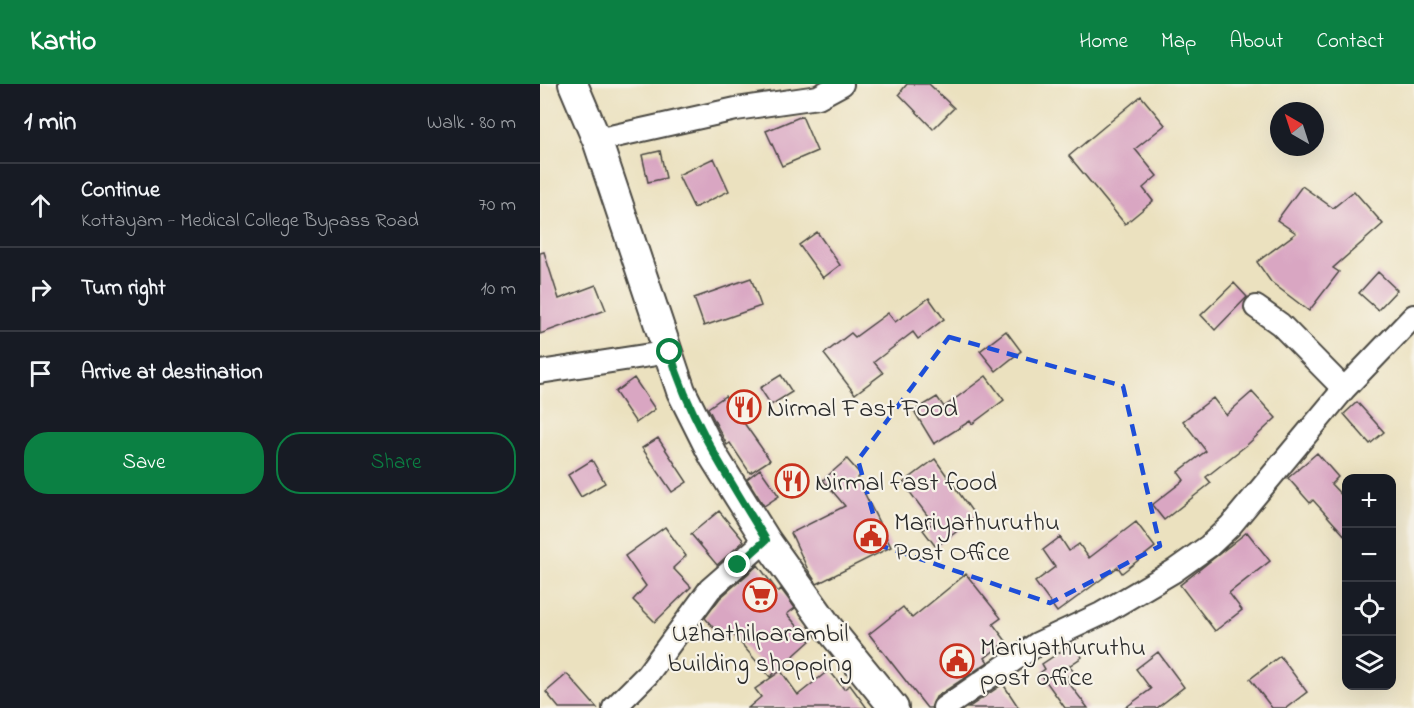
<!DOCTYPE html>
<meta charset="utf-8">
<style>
:root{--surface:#171b24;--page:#242831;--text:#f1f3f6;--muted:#9ea1a6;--line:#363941;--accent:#0b8043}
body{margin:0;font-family:"Indie Flower",sans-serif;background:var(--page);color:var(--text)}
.controls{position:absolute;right:18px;bottom:18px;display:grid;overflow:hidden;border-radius:12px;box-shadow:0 6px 24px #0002}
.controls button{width:54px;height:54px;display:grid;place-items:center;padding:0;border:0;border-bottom:2px solid var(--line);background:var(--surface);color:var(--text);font:30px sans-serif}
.compass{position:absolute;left:730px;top:18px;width:54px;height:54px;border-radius:50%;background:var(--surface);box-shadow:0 6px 24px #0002;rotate:321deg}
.stop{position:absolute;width:18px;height:18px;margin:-14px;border:4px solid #0b8043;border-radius:50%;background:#fff}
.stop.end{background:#0b8043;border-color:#fff;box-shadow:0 2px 6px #0008}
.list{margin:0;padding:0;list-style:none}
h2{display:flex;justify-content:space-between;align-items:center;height:78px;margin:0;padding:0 24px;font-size:26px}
h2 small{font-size:20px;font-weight:400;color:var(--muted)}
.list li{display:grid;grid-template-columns:39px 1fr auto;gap:18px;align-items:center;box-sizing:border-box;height:84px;padding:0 24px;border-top:2px solid var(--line)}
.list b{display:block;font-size:22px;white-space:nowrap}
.list p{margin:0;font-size:20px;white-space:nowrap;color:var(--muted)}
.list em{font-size:20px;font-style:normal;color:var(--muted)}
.actions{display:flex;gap:12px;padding:18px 24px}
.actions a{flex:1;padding:14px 0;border:2px solid var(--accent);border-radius:24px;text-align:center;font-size:21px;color:var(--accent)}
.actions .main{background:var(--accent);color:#fff}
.icon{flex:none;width:33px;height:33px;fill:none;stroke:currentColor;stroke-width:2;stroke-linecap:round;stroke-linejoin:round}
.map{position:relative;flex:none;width:874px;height:624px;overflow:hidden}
header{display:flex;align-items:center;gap:36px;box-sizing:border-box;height:84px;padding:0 30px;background:var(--accent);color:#fff}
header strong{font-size:28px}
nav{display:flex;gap:33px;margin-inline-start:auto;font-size:21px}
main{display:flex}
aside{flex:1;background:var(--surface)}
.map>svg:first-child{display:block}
.building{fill:#d9a6c2}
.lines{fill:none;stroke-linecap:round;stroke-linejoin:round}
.minor-casing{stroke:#484641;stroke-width:26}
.major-casing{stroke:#484641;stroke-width:32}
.minor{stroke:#fff;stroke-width:22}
.major{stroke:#fff;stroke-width:28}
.route{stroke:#0b8043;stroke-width:8}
.marked{fill:none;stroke:#1d4ed8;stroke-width:4.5;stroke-dasharray:12 8;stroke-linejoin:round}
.labels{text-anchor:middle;stroke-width:4.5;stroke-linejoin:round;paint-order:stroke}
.poi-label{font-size:26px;fill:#2b2b2b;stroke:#f7f3e8;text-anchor:start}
</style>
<header>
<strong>Kartio</strong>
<nav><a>Home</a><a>Map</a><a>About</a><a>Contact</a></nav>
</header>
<main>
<aside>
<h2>1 min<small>Walk · 80 m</small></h2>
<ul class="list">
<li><svg class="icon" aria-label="ahead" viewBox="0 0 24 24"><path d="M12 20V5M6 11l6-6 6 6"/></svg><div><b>Continue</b><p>Kottayam - Medical College Bypass Road</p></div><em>70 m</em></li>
<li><svg class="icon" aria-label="right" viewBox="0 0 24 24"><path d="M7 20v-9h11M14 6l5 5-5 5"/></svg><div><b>Turn right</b></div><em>10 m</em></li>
<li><svg class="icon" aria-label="arrive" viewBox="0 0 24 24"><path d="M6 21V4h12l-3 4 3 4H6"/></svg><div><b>Arrive at destination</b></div></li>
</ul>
<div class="actions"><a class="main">Save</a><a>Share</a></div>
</aside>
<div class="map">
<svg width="874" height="624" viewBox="0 0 874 624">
<rect width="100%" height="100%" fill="#f7f3e8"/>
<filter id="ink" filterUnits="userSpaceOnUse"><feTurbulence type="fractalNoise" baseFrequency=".0167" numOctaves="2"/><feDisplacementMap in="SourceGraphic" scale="12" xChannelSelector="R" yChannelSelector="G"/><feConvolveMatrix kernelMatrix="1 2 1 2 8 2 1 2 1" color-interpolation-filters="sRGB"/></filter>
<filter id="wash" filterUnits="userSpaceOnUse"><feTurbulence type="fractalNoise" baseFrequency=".008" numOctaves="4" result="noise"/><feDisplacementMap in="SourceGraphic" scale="24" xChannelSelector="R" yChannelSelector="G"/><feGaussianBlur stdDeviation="1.35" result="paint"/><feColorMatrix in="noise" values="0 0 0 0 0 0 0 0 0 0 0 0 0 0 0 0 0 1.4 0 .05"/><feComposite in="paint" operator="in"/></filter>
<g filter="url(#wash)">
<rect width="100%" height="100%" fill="#ebe1bf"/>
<g id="blocks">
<path class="building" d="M367 0H389L414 24 393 45 359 10Z
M601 12 625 41 595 65 617 92 603 104 613 117 585 140 529 72Z
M262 32 277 67 242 82 226 47Z
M120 67 126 94 108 98 102 71Z
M174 74 189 107 154 124 138 91Z
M762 102 793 124 814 107 843 140 793 184 799 188 769 227 731 198 717 178 756 149 737 136Z
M277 148 300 181 283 194 259 161Z
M4 168 19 215 56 201 66 226 0 250V169Z
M838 188 857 206 838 226 819 209Z
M211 194 221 222 164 242 154 214Z
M694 199 707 213 675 246 661 231Z
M389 214 404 235 378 255 373 248 334 278 343 289 315 310 284 270 311 249 315 253 348 229 355 238Z
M466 247 481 267 456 287 440 267Z
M241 291 252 308 231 321 220 304Z
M446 292 464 316 432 340 430 337 394 360 374 327 397 313 404 323Z
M94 294 115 325 96 339 75 308Z
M712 308 736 334 708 360 666 393 671 399 624 436 612 421 644 396 638 388 666 367 643 337 673 314 686 331Z
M185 312 230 376 210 389 190 359 187 361 168 324Z
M817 318 844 348 830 360 804 330Z
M118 354 147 398 132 408 102 364Z
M777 369 798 393 791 400 807 417V454L773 416 770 419 748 394Z
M307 375 321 391 317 394 351 463 277 500 268 486 251 449 305 422 283 396Z
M395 375 436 433 396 463 383 446 393 439 363 399Z
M52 376 65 399 41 413 28 391Z
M220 385 239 412 224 422 207 395Z
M179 427 204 457 177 481 151 450Z
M596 438 615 463 582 489 578 483 517 528 495 498 515 483 503 466 520 453 529 467 539 460 549 474Z
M125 443 146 472 133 484 151 503 115 538 93 516 106 502 85 472Z
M707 448 730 477 689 509 702 526 675 547 640 501Z
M218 481 238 508 241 505 255 524 247 530 270 557 230 593 192 549 184 556 165 534 180 514Z
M426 490 461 534 453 540 466 557 445 574 448 578 396 613 391 624H387L329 550 363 523 372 534Z
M532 560 542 573 529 582 534 588 525 594 548 624H525L500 589 505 585 502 580Z
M618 568 644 603 617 624H585L611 605 596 585Z
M740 572 767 608 746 624H732L710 595Z
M289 586 304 605 310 601 327 624H208L221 613 215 605 241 587 258 611Z
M27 590 57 624H19L6 608Z
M463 600 479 624H428Z"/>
</g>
</g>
<g filter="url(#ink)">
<use href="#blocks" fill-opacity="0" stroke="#484641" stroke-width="1.5"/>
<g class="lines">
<g class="minor-casing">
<path id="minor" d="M57 56 196 25 278 13 302 0
M716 223 740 240 804 305
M0 288 130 268
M74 624 107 591 170 505 226 456
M404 624 497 560 561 530 634 487 669 462 690 442 804 305 874 232"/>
</g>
<g class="major-casing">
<path id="major" d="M33 0 58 59 141 307 174 373 226 456 288 543 354 624"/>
</g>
<use href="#minor" class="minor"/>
<use href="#major" class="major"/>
</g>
</g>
<g class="lines" filter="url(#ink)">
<path class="route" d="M130 268C150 337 189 395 226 456L198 481"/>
</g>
<path class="marked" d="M409 253 583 302 620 462 510 519 342 462 318 376Z"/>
<defs>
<g id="restaurant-ring" transform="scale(1.725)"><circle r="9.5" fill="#f7f3e8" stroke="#c8321e" stroke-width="1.5"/><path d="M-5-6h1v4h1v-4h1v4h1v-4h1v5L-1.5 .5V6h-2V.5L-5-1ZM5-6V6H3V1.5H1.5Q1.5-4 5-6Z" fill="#c8321e"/></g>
<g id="civic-ring" transform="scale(1.725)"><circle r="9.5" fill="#f7f3e8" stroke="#c8321e" stroke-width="1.5"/><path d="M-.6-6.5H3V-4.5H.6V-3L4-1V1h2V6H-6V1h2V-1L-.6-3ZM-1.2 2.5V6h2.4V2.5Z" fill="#c8321e"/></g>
<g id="supermarket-ring" transform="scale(1.725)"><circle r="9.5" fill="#f7f3e8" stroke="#c8321e" stroke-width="1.5"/><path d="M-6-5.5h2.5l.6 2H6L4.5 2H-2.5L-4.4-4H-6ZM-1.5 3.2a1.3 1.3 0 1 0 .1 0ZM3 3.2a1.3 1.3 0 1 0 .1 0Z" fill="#c8321e"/></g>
</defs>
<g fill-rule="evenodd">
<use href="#restaurant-ring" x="204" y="323"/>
<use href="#restaurant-ring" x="252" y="397"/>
<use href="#civic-ring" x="331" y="452"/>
<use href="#supermarket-ring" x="220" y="511"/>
<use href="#civic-ring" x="417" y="577"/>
</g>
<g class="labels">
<g class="poi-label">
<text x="227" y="332">Nirmal Fast Food</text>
<text x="275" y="406">Nirmal fast food</text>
<text x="354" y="446">Mariyathuruthu<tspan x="354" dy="30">Post Office</tspan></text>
<text x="220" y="557" text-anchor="middle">Uzhathilparambil<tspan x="220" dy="30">building shopping</tspan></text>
<text x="440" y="571">Mariyathuruthu<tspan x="440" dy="30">post office</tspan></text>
</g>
</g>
</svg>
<div class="controls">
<button>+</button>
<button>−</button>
<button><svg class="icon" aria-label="locate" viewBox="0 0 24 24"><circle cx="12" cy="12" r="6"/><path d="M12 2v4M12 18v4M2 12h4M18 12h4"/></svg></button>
<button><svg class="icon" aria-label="layers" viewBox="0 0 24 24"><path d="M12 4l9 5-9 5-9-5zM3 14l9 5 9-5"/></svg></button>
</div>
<svg class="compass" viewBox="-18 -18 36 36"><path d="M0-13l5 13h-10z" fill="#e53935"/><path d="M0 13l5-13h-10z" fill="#9ea1a6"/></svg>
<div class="stop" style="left:130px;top:268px"></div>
<div class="stop end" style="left:198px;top:481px"></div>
</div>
</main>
